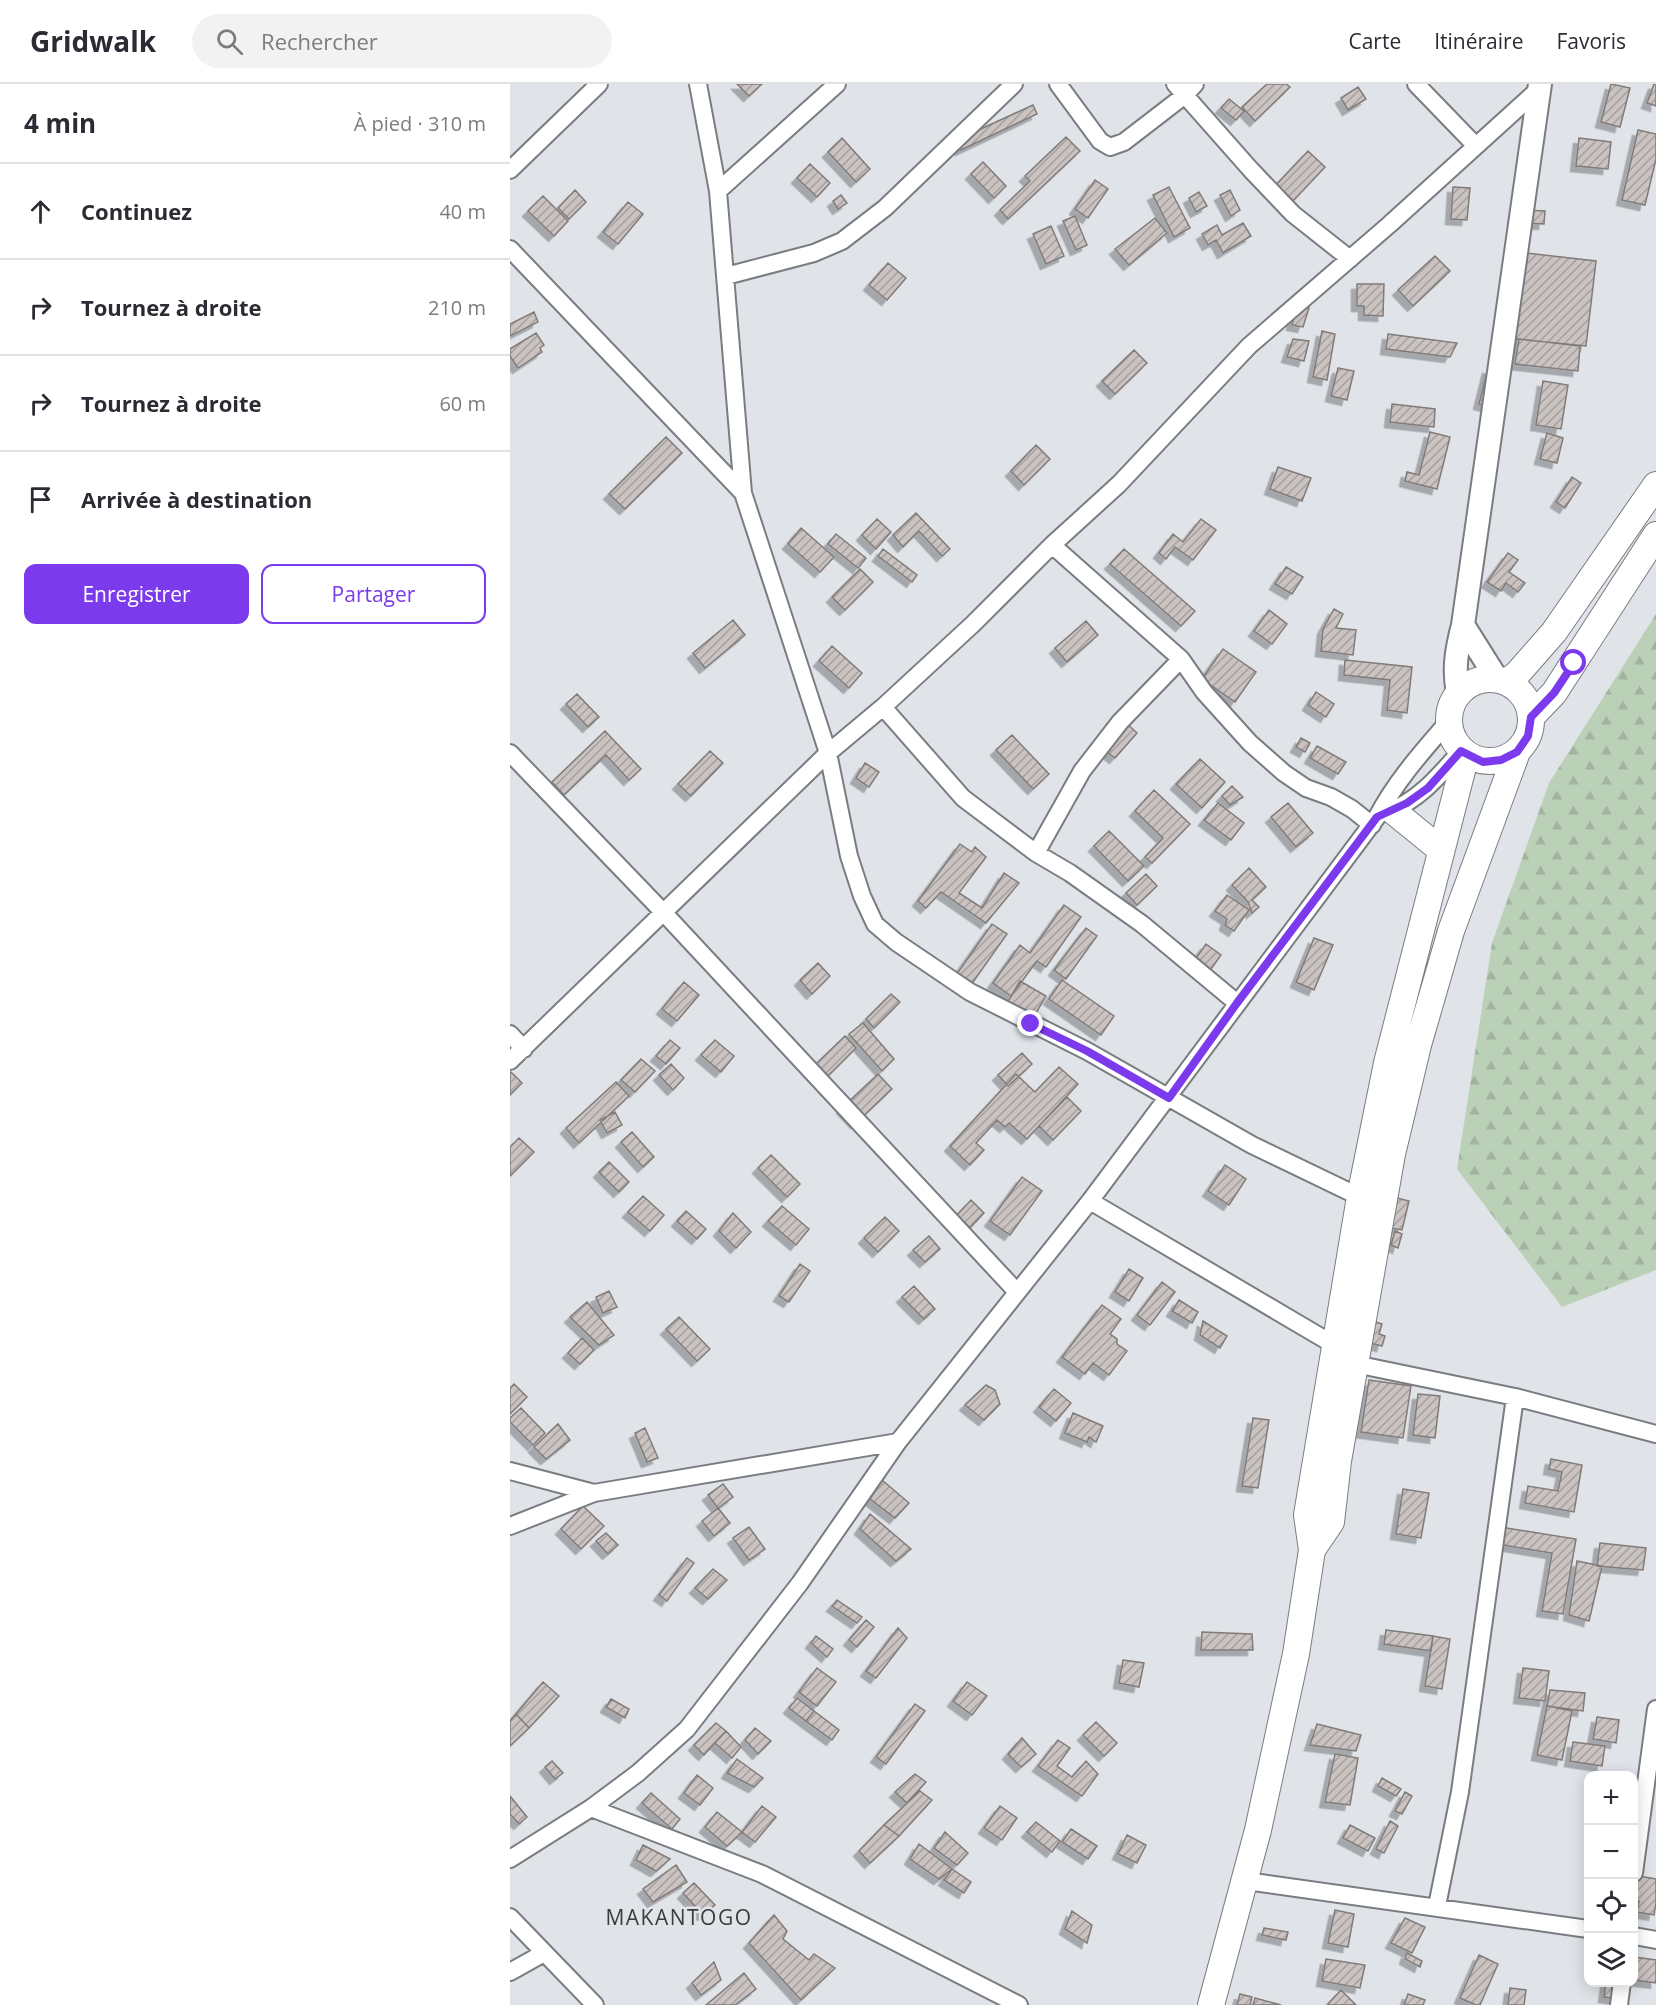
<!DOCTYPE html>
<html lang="fr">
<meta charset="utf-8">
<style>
:root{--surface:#fff;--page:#f2f2f3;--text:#2b2b33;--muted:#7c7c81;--line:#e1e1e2;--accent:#7c3aed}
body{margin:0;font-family:"Open Sans",sans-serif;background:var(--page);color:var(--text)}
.controls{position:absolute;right:18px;bottom:18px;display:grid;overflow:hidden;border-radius:12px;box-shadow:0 3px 15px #0003}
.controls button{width:54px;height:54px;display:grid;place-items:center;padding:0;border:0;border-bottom:2px solid var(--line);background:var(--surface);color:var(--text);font:30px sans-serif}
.stop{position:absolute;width:18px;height:18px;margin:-14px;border:4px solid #7c3aed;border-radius:50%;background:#fff}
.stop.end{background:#7c3aed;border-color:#fff;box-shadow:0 2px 6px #0008}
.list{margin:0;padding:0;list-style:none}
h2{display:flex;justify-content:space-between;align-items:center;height:78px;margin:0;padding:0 24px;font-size:26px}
h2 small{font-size:20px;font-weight:400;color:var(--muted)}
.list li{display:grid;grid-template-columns:39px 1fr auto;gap:18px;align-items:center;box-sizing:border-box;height:96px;padding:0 24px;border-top:2px solid var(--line)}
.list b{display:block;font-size:22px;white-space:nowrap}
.list em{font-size:20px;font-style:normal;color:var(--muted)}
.actions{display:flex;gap:12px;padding:18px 24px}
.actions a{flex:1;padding:14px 0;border:2px solid var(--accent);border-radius:12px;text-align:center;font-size:21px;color:var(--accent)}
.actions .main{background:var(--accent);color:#fff}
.icon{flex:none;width:33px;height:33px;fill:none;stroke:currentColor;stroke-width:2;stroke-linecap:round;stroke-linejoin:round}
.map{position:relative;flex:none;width:1146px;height:1921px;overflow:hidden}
header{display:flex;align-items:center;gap:36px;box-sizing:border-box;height:84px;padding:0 30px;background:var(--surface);border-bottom:2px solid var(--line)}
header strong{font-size:28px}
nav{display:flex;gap:33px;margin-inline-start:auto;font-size:21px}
.search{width:420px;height:54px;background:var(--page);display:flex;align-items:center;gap:15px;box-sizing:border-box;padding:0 21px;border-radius:33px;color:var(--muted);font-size:22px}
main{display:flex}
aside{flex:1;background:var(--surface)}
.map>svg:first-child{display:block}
.forest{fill:url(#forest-firs)}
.building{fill:url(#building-hatch);stroke:#817b79;stroke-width:1.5;filter:url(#shadow)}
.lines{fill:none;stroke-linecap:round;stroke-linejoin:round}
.minor-casing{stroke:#797c81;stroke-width:20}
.secondary-casing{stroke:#797c81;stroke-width:26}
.primary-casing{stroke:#797c81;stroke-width:28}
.minor{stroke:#fff;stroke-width:16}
.secondary{stroke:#fff;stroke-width:22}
.primary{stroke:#fff;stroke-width:26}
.route{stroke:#7c3aed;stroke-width:8}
.labels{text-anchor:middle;stroke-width:5;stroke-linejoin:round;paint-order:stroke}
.quarter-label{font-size:21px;letter-spacing:1.5px;fill:#393b3d;stroke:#e0e4e9}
</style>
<header>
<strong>Gridwalk</strong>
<div class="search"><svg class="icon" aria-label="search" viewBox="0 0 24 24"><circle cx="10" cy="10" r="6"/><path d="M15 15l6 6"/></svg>Rechercher</div>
<nav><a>Carte</a><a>Itinéraire</a><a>Favoris</a></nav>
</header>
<main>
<aside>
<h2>4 min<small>À pied · 310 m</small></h2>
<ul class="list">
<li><svg class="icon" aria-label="ahead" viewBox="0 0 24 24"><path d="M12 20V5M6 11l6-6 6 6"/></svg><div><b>Continuez</b></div><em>40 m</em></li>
<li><svg class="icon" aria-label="right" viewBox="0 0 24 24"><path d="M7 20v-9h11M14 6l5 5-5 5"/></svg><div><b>Tournez à droite</b></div><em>210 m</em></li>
<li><svg class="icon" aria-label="right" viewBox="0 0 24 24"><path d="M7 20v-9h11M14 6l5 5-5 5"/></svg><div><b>Tournez à droite</b></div><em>60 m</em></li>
<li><svg class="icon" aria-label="arrive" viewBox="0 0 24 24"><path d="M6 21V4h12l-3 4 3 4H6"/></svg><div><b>Arrivée à destination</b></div></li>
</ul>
<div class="actions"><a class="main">Enregistrer</a><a>Partager</a></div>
</aside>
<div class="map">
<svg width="1146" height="1921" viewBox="0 0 1146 1921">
<defs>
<pattern id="forest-firs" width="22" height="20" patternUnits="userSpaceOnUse" patternTransform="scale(1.5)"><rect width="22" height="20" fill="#bad1b8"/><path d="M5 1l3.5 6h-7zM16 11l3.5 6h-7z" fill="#a1b49f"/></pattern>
<pattern id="building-hatch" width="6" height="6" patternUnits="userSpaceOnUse" patternTransform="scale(1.5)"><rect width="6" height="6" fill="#cac3c1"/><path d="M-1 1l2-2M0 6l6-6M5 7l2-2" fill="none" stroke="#a5a09e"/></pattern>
<filter id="shadow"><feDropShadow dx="-5.5" dy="5.5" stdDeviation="0" flood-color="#0004"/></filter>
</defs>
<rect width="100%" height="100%" fill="#e0e4e9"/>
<path class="forest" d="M1146 530V1186L1052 1223 947 1085 982 859 1039 699Z"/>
<path class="building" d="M227 0H252L239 12Z
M757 0H776L780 3 745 37 732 23Z
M1101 0 1120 4 1110 43 1091 38Z
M1144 0H1146V22L1137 19Z
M848 3 856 15 838 26 831 14Z
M719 15 734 27 726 36 711 24Z
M523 21 527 30 451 66 447 56Z
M1128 46 1146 50V75L1135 121 1112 116Z
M556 53 570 67 498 135 490 126 520 97 515 92Z
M332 54 360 85 346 98 318 68Z
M1069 54 1101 58 1098 85 1066 82Z
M798 67 815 83 783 117 766 101Z
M473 78 496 102 484 114 461 90Z
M300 80 320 99 307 113 287 94Z
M585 96 598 105 578 134 565 125Z
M659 103 680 144 664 153 643 111Z
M943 103 960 104 957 136 941 135Z
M65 106 76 118 59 135 48 124Z
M720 106 730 126 721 132 710 111Z
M689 108 697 122 686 128 679 114Z
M331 111 337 119 328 125 323 117Z
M33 112 58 137 44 152 18 127Z
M118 118 133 130 108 160 93 148Z
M1015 126 1035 127 1034 140 1014 139Z
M565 132 577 161 566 166 553 137Z
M645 134 657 149 619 181 605 165Z
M733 139 741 152 713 169 706 156 698 161 692 150 707 141 712 151Z
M541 142 554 172 536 180 523 150Z
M1008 168 1086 177 1076 262 998 254Z
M925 172 940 187 903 222 888 206Z
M378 179 396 194 377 216 359 201Z
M847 200H874L873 232 854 231V222H847Z
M787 221 799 224 793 243 782 241Z
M24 228 28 238 0 252V240Z
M812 247 825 250 817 296 803 293Z
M26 249 34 261 30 264 32 268 8 284 0 272V265Z
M878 250 947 259 940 273 876 265Z
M783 255 799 257 794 277 777 273Z
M1009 255 1070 262 1068 287 1005 280Z
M624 266 637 279 605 310 592 297Z
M828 284 844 287 837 316 821 312Z
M978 284 986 286 977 322 969 320Z
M1033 297 1058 301 1051 345 1026 341Z
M882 320 925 325 924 343 880 338Z
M920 348 940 353 927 405 895 397 897 388 909 391Z
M1037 349 1053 354 1047 379 1030 375Z
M156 353 172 369 115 425 99 410Z
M526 361 540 375 514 401 501 387Z
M768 383 801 394 792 417 760 405Z
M1062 393 1071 399 1055 424 1046 418Z
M406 429 440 465 432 472 409 447 393 463 383 451Z
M367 435 381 448 366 465 352 451Z
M691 435 706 446 683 476 665 463 656 475 649 469 663 450 673 458Z
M291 444 324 473 310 488 278 460Z
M326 450 356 474 348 484 318 460Z
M373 465 407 491 402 498 368 472Z
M614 465 685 527 671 542 600 480Z
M998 469 1008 476 999 488 1015 499 1008 508 996 499 991 507 977 498Z
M776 483 793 493 782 510 765 500Z
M350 485 363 498 335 526 322 513Z
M824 525 833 530 826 544 846 546 843 571 811 567 813 545Z
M759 526 777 540 762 560 744 547Z
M223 536 235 551 195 584 183 569Z
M576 537 588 551 557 578 545 564Z
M322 562 352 589 339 604 309 577Z
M713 565 746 588 725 618 692 595Z
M835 576 902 583 897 629 877 626 880 596 834 591Z
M806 608 824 620 816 633 798 621Z
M67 610 89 633 78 643 56 620Z
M616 639 627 649 605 674 593 665Z
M95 647 131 685 119 696 96 671 54 711 42 698Z
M502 651 539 690 523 705 486 666Z
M791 654 800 659 795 668 786 663Z
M807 662 836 678 828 690 800 674Z
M200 667 213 679 181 712 168 700Z
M690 675 715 698 692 724 666 700Z
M355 679 369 688 359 703 346 694Z
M722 702 733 713 720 721 712 712Z
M644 706 680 740 642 779 635 773 653 754 625 727Z
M708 719 734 739 721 756 694 736Z
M778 719 803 749 786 763 761 733Z
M599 747 634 782 618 797 584 762Z
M450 760 462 768 465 763 476 773 449 809 472 824 494 789 509 799 476 839 431 808 416 824 408 817Z
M739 784 756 803 742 816 749 823 742 829 738 818 722 801Z
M636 790 647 802 627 821 616 809Z
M717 811 739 826 724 847 715 841 717 835 705 827Z
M554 821 571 833 536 883 527 877 501 912 483 899 510 861 520 869Z
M482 840 497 850 461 901 446 891Z
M576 844 587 852 556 895 544 886Z
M804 854 823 861 804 906 786 898Z
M696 860 711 871 699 888 684 877Z
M308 879 320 892 302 910 290 896Z
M552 896 604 932 591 951 539 915Z
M510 897 536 912 522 936 496 921Z
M174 898 189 911 167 937 152 925Z
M381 910 390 918 364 944 356 935Z
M353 939 384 975 372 987 339 950Z
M335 952 346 964 318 992 306 980Z
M160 956 170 964 156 980 146 972Z
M205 956 224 972 211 988 191 971Z
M512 969 522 980 498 1002 488 991Z
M131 975 145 987 125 1008 111 996Z
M161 980 174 994 163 1006 149 991Z
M549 983 568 1000 517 1055 499 1039 495 1043 487 1036 466 1059 474 1066 460 1081 440 1062 506 990 525 1008Z
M1 988 12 999 0 1011V989Z
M368 990 382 1005 346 1039 332 1024Z
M106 998 119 1012 69 1059 56 1044Z
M557 1013 571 1027 543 1056 529 1042Z
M105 1028 112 1041 97 1049 90 1036Z
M122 1048 144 1073 133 1083 111 1058Z
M9 1054 24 1068 0 1092V1063Z
M261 1071 290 1100 277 1113 248 1084Z
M99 1078 119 1098 109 1108 89 1088Z
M715 1081 736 1095 719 1121 698 1107Z
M512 1093 532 1107 500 1151 480 1137Z
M133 1112 154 1131 140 1147 118 1128Z
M883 1113 899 1117 892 1146 875 1143Z
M461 1116 474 1129 460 1144 447 1131Z
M272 1122 299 1145 286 1161 258 1137Z
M176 1127 196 1145 187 1155 167 1137Z
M223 1129 241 1148 226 1164 209 1147Z
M375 1133 389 1147 368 1168 354 1154Z
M885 1147 892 1150 888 1164 881 1161Z
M419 1152 430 1165 415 1178 403 1166Z
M290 1180 300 1187 279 1218 269 1212Z
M619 1185 633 1194 619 1217 605 1208Z
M652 1198 665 1208 640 1241 627 1231Z
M404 1202 425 1225 414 1235 392 1213Z
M99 1207 107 1223 93 1229 86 1213Z
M669 1216 688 1228 682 1239 662 1227Z
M77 1218 104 1251 89 1261 60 1233Z
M592 1221 611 1235 600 1250 607 1255V1260L617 1267 599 1291 583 1279 575 1290 552 1273Z
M169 1233 200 1265 187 1277 156 1245Z
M693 1237 717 1252 710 1264 690 1251Z
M863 1237 872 1240 869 1250 875 1252 872 1262 852 1257Z
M72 1254 84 1266 70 1280 58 1269Z
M859 1296 901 1302 893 1354 851 1348Z
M4 1300 17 1313 0 1330V1304Z
M476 1301 485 1306 490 1320 474 1336 455 1321Z
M544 1305 561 1319 546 1337 529 1323Z
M908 1310 930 1312 925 1354 903 1351Z
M11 1324 35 1349 23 1361 0 1338V1334Z
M563 1329 593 1342 586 1358 579 1353 577 1358 555 1349Z
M743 1334 759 1336 748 1404 732 1402Z
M48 1340 60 1356 36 1375 24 1363Z
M135 1344 148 1374 137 1378 125 1349Z
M1041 1375 1072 1381 1064 1428 1015 1419 1018 1402 1048 1407 1052 1388 1039 1385Z
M372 1396 399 1419 385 1434 360 1415Z
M213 1400 223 1413 208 1424 198 1411Z
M893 1405 919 1409 911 1454 886 1450Z
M73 1422 94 1442 71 1465 51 1445Z
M208 1424 220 1439 204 1452 192 1437Z
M360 1430 401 1465 386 1477 350 1445Z
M239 1443 255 1465 239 1476 223 1454Z
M990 1443 1066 1455 1053 1530 1032 1527 1042 1469 987 1460Z
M96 1449 108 1461 98 1470 86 1457Z
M1090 1459 1136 1464 1133 1486 1087 1482Z
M177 1474 184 1479 157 1517 149 1511Z
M1067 1477 1092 1482 1079 1537 1059 1531Z
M203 1485 217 1496 198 1515 185 1504Z
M327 1516 352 1533 347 1539 322 1522Z
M356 1536 364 1543 347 1563 339 1556Z
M388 1544 397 1554 366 1594 356 1587Z
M876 1546 923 1552 921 1567 874 1560Z
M692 1548 742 1550 743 1566H691Z
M306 1552 323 1565 317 1573 301 1559Z
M923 1552 940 1555 932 1605 915 1602Z
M613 1576 634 1579 629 1603 609 1599Z
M307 1584 326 1598 307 1622 289 1608Z
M1013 1584 1039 1587 1035 1617 1009 1614Z
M33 1598 49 1612 19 1644 6 1630Z
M457 1598 477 1612 462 1631 443 1617Z
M1040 1606 1075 1609 1073 1627 1037 1622Z
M287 1614 304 1627 296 1637 279 1624Z
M101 1615 119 1625 115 1634 96 1623Z
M405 1620 415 1627 376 1680 366 1673Z
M1037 1622 1062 1627 1052 1676 1027 1671Z
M304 1627 329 1646 322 1656 296 1637Z
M6 1630 19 1644 0 1662V1637Z
M1087 1633 1109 1636 1106 1659 1083 1655Z
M586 1638 607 1659 594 1672 573 1651Z
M206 1639 216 1647 194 1671 184 1661Z
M807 1640 851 1651 846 1667 800 1661Z
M245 1644 261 1657 248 1670 235 1656Z
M216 1647 231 1663 222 1674 205 1659Z
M512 1654 526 1670 511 1683 498 1670Z
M548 1656 560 1664 547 1682 562 1693 576 1677 588 1690 572 1712 528 1682Z
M1063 1658 1095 1662 1092 1682 1060 1677Z
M825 1670 848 1674 840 1721 815 1718Z
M227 1675 253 1694 244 1703 217 1689Z
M42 1677 53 1689 45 1695 35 1683Z
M405 1690 416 1698 397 1719 385 1708Z
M187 1691 203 1704 190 1721 174 1709Z
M872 1694 891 1705 886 1712 868 1702Z
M410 1707 422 1716 389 1752 374 1741Z
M895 1708 902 1712 892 1730 885 1727Z
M141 1709 170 1735 162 1745 132 1719Z
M0 1712 17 1733 9 1740 0 1730Z
M252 1722 266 1733 245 1758 232 1748Z
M490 1722 507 1734 492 1756 474 1744Z
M207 1728 232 1748 217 1762 195 1743Z
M880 1737 888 1742 874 1769 866 1765Z
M526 1738 550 1757 542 1768 517 1748Z
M374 1741 389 1752 360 1779 349 1767Z
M840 1741 865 1754 858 1767 833 1754Z
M561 1745 587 1762 578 1775 552 1758Z
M435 1748 458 1769 447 1781 424 1764Z
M617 1751 636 1761 627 1779 608 1770Z
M409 1760 442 1785 429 1795 400 1775Z
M133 1761 160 1775 146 1787 126 1776Z
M166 1781 177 1798 143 1818 133 1805Z
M442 1785 461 1798 454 1809 434 1796Z
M1128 1792 1146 1795V1819L1144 1831 1127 1828 1129 1817H1124Z
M184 1799 205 1821 193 1831 173 1809Z
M825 1826 844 1830 838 1863 818 1859Z
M562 1827 582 1841 577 1859 555 1845Z
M264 1831 277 1847 273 1855 299 1876 304 1870 325 1884 291 1916 239 1859Z
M895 1834 915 1843 902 1869 881 1859Z
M754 1844 778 1848 776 1856 752 1851Z
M897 1869 912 1877 910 1883 895 1875Z
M969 1871 988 1880 970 1921H966L950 1914Z
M1124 1873 1146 1876V1899L1124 1896Z
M816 1875 855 1881 850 1904 812 1897Z
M204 1878 211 1896 191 1911 182 1899Z
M234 1889 246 1905 225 1921H196Z
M1096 1898H1111L1109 1915 1094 1913Z
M1000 1904 1016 1906 1014 1921H998Z
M831 1906 846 1921H819L818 1920Z
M730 1910 742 1913 740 1921H727Z
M898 1910 915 1916 913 1921H894Z
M745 1914 771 1921H743Z"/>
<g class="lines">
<g class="minor-casing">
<path id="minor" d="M188 0 208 107 233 409 318 669 339 772 352 812 365 840 386 858 460 908 577 967 742 1061 850 1113
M548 0 590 57 600 63 614 58 675 11 685 0
M665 0 741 86 783 130 840 175
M906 0 966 62
M0 86 89 0
M208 107 327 0
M0 165 233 409
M216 192 304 169 332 157 375 124 504 0
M542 461 671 575 694 608 740 659 774 689 796 704 821 713 842 725 862 741
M373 623 453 714 526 769 560 789 632 840 727 919
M0 669 154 829 507 1208
M877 729C910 715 928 693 951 667
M526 769 572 687 610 638 671 575
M0 950 14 965
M0 977 318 669 373 623 463 540 542 461 609 400 739 262 880 140 1030 4
M580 1117 826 1262
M845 1280 1005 1313 1146 1350
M0 1387 84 1409
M0 1442 84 1409 388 1358 580 1117 867 733C886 697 912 668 938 638
M81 1724 252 1790 509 1921
M0 1775 81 1724 128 1689 177 1645 290 1499 388 1358
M1124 1789 1146 1625
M736 1797 1078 1845
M927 1822 950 1708 1005 1313
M0 1833 85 1921
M1124 1852 1146 1856
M0 1888 34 1869
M1109 1921 1112 1898"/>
</g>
<g class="secondary-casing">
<path id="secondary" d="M953 541 987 595
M948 609C943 585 947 564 953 541L1030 0"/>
</g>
<g class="primary-casing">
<path id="primary" d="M939 636a41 41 0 1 1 82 0a41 41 0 1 1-82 0Z
M997 598 1008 589 1044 548 1146 401
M1021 633 1044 609 1146 451
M883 727 931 766
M802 1466 821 1438 828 1377 882 1070 908 961 941 847 1007 668
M701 1921 748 1746 786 1570 802 1466 797 1431 850 1113 877 979 956 671"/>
</g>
<use href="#minor" class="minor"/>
<use href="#secondary" class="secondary"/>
<use href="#primary" class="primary"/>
</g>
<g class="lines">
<path class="route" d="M521 940 577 967 659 1014 727 919 867 733 897 719 918 704 951 667 973 678 991 676 1007 668 1018 652 1021 633 1044 609 1064 579"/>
</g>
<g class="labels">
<g class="quarter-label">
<text x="169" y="1841">MAKANTOGO</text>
</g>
</g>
</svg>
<div class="controls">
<button>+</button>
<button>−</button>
<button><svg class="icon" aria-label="locate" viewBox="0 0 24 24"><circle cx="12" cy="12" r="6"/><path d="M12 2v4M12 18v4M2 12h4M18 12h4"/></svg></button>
<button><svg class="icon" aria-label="layers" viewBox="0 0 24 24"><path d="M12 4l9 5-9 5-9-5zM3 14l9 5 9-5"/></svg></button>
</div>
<div class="stop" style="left:1064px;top:579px"></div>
<div class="stop end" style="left:521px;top:940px"></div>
</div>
</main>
